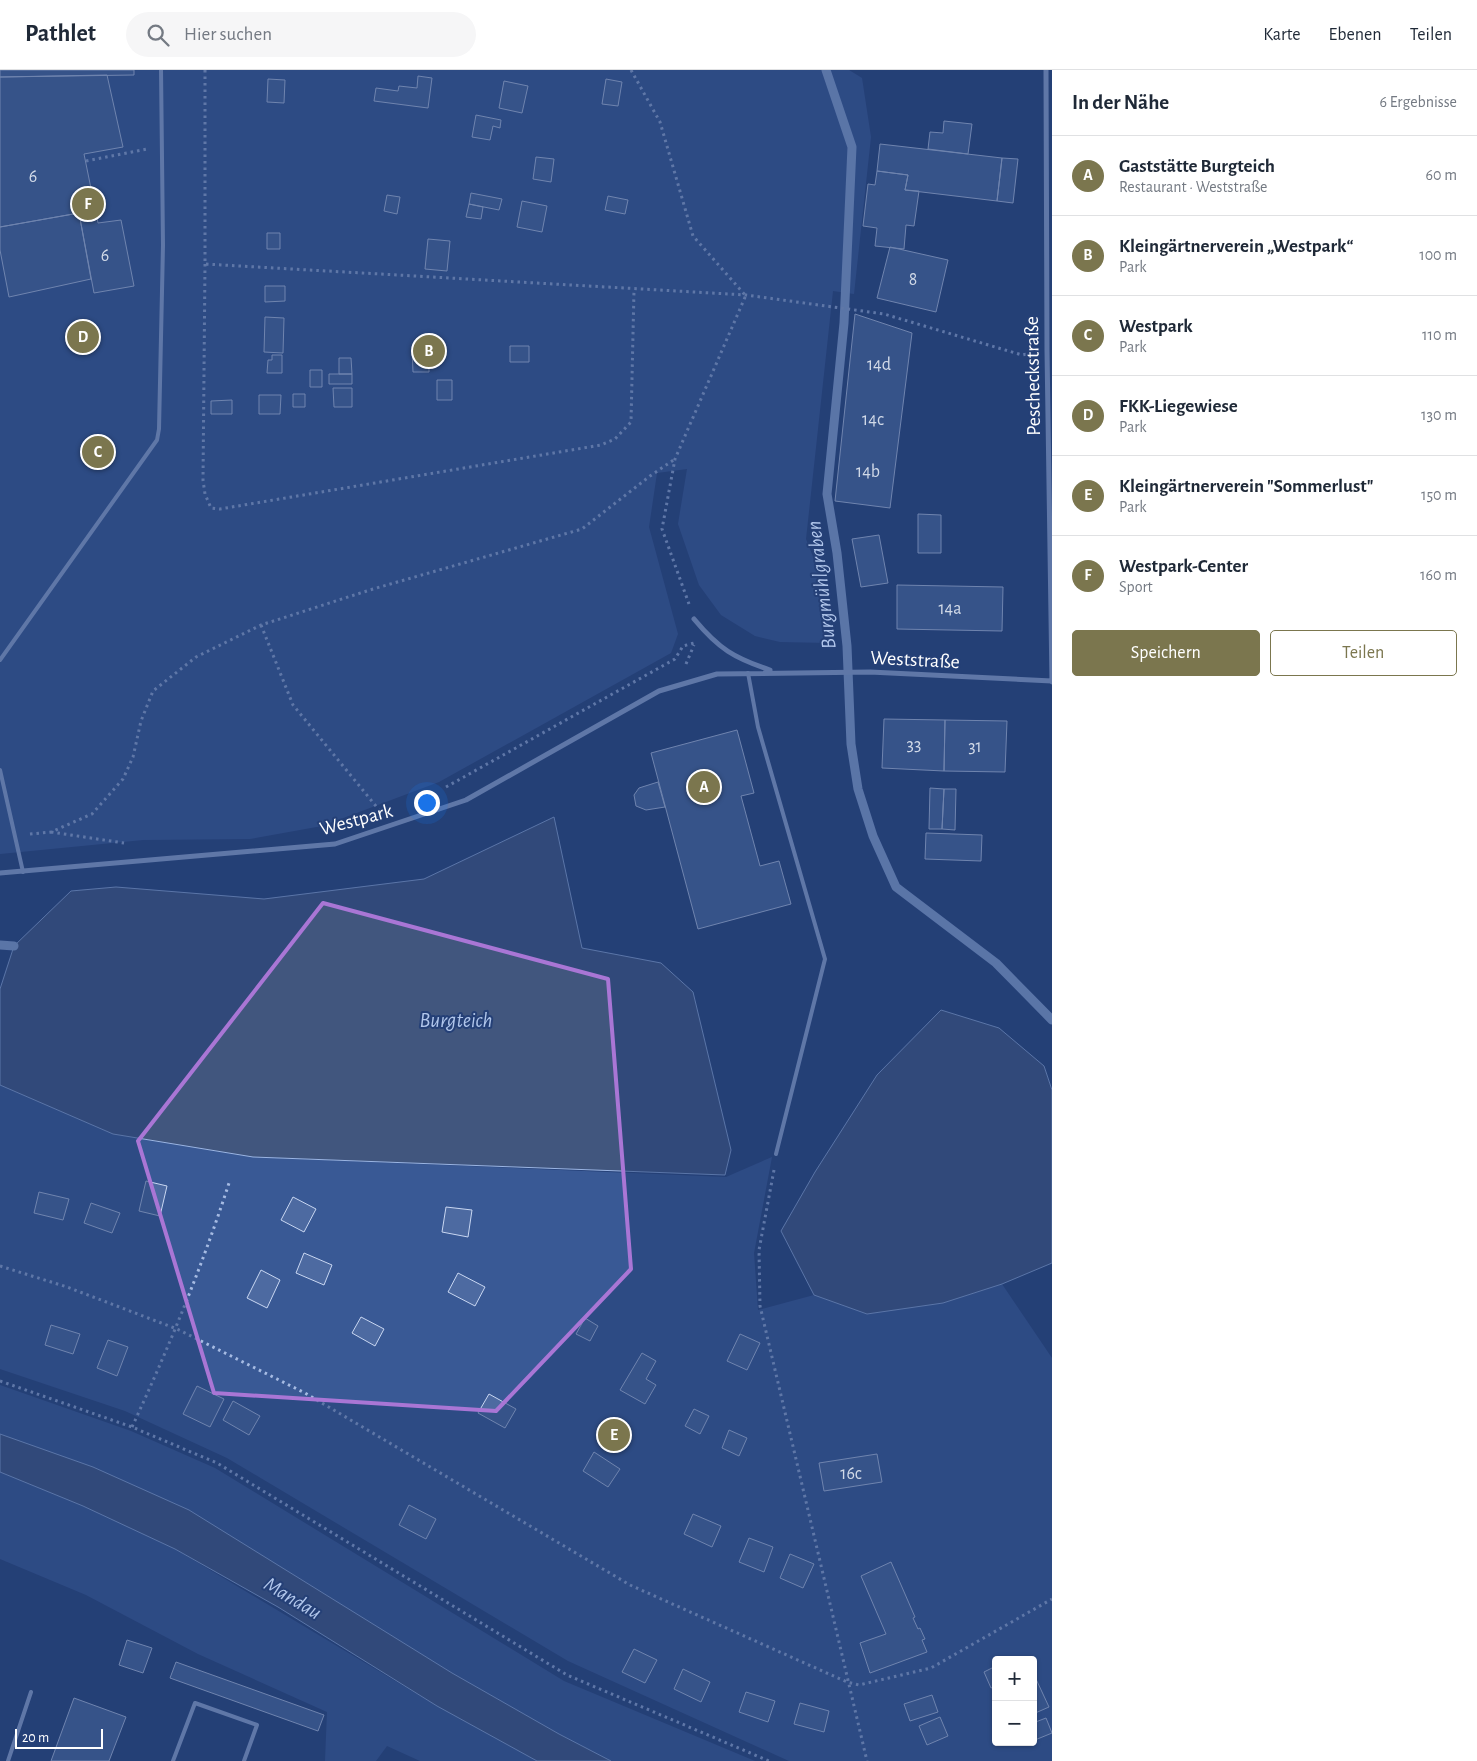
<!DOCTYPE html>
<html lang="de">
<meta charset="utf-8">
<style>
:root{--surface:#fff;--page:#f6f6f7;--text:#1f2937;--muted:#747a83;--line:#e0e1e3;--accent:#7b764e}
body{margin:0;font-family:"Alegreya Sans",sans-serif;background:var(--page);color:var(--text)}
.controls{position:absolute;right:15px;bottom:15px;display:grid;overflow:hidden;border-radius:5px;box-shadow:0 1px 4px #0004}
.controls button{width:45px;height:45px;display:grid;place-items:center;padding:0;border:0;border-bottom:1px solid var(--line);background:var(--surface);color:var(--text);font:25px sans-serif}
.scale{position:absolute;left:15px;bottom:12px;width:88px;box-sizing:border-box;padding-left:5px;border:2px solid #fff;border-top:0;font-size:14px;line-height:18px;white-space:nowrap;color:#fff;-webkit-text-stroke:4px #254077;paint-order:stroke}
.you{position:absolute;left:426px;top:732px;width:18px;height:18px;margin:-12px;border:4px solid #fff;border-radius:50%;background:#1a73e8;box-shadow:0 0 0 8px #1a73e833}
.badge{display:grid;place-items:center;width:32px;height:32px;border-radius:50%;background:var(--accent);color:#fff;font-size:16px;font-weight:700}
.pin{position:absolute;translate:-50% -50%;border:2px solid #fff;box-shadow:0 1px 5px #0006}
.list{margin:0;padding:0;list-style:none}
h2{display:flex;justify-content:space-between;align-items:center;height:65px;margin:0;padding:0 20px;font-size:21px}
h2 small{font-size:16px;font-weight:400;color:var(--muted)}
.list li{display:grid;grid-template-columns:32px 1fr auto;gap:15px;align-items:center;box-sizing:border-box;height:80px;padding:0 20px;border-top:1px solid var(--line)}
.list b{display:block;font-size:19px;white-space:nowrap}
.list p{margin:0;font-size:16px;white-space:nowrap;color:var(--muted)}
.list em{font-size:16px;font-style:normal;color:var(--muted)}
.actions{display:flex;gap:10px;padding:15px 20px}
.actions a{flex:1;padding:11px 0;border:1px solid var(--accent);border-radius:5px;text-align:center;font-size:18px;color:var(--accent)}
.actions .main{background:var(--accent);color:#fff}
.icon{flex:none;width:28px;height:28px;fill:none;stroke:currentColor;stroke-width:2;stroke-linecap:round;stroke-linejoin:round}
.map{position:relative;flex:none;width:1052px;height:1691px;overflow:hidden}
header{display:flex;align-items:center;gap:30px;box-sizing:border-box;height:70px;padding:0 25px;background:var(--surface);border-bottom:1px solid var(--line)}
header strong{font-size:24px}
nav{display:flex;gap:28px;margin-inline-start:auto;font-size:18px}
.search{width:350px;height:45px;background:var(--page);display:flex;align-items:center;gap:12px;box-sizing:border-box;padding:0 18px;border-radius:28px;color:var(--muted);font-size:19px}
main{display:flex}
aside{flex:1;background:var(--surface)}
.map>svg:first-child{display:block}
.green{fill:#395995;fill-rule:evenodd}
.water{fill:#41567e;stroke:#9bb5e3}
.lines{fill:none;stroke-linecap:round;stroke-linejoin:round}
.stream{stroke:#9bb5e3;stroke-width:9}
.building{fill:#4d6aa1;stroke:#c9d7f2}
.path{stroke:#a6bbe3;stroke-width:3;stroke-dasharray:2.5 4;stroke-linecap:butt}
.lane{stroke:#a6bbe3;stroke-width:4}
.street{stroke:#a6bbe3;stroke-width:5}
.marked{fill:none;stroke:#a976d5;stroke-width:4;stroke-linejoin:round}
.labels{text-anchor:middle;stroke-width:4;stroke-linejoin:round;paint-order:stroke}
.number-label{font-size:18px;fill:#d2dae8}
.street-label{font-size:20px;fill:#fff;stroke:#254077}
.water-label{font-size:21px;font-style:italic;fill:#b1c6eb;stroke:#254077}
</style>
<header>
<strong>Pathlet</strong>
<div class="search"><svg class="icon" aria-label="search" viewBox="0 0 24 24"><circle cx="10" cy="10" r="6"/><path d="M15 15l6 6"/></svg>Hier suchen</div>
<nav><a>Karte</a><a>Ebenen</a><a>Teilen</a></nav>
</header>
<main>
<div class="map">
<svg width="1052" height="1691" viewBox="0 0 1052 1691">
<rect width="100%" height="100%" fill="#254077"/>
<path class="green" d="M0 0H849L862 8 871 67 854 224 833 221 806 469 821 507 831 545 830 573 780 572 755 566 721 545 699 515 678 454 687 399 657 403 649 457 678 564 671 583 439 712 322 756 250 769 143 770 0 784Z
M0 1015 113 1064 253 1087 726 1107 772 1087 754 1183 758 1240 814 1225 867 1244 943 1233 1002 1214 1052 1288V1691H789L568 1591 227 1388 125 1341 0 1299ZM996 1590H1033V1672H996Z
M0 1315 131 1361 215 1398 564 1611 755 1691H611L559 1664 452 1603 289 1502 0 1364Z
M0 1402 83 1436 175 1479 437 1636 537 1691H420L387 1676 376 1691H325L327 1642 198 1584 86 1525 0 1489Z"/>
<path class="water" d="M554 747 582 878 661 893 693 922 731 1080 725 1105 253 1087 113 1064 0 1015V919L14 876 71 821 116 817 264 829 424 809Z
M941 940 999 958 1044 996 1052 1020V1193L1002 1214 943 1233 867 1244 814 1225 781 1161 815 1102 877 1005Z
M0 1364 93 1397 189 1440 452 1603 559 1664 611 1691H537L437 1636 278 1537 175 1479 83 1436 0 1402Z"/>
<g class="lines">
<path class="stream" d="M826 0 852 77 844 253 827 424 837 483 847 576 851 674 858 719 873 766 896 817 996 893 1052 950
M0 875 14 876"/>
</g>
<path class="building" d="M0 0H134V5L0 7Z
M107 5 123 77 84 84 98 153 121 150 134 216 94 223 79 143 0 157V7Z
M418 6 432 8 428 38 374 31 376 18 398 21 399 16 417 18Z
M268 9 285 10 284 33 267 32Z
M606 9 622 12 618 36 602 34Z
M504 11 528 16 522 43 499 38Z
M476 45 501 50 500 58 493 56 490 70 472 67Z
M944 51 972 54 968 84 928 79 930 62 943 63Z
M880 74 1002 88 997 131 905 120 908 105 877 101Z
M536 87 554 89 551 112 533 109Z
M1002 88 1018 89 1013 133 997 131Z
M877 101 908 105 905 120 919 121 914 156 906 155 904 179 875 176 877 158 863 156 868 114 875 115Z
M471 123 502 129 499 140 469 134Z
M387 125 400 127 397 144 384 141Z
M608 126 628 130 625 144 605 140Z
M522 131 547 136 542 162 517 157Z
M469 134 483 137 481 149 466 147Z
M79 143 91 209 9 227 0 180V157Z
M267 163H280V179H267Z
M428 169 450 171 447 201 425 199Z
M890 177 948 190 936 242 877 228Z
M265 216H285V231L265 232Z
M855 244 912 263 890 438 835 431Z
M265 247 284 248 283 283 264 282Z
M510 276H529V292H510Z
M412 279H429V302H413Z
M272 285H282V303H267L268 290H272Z
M339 288H351L352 304H339Z
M310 300H322V317H310Z
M329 304H352V314H329Z
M437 310H452V330H437Z
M333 318H352V337H334Z
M293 324H305V337H293Z
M259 325H281L280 344H259Z
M232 330V344H211V331Z
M918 444 941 445V483H918Z
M879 465 888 513 861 517 852 469Z
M897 515 1003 517 1002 561 897 559Z
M884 649 945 650 944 701 882 698Z
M945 650 1007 651 1005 702 944 701Z
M737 660 754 723 741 726 760 796 779 791 791 834 698 859 651 683Z
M658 712 665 737 646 740 636 736 634 725 639 718Z
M930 718 944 719 942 759H929Z
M944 719H956L955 760 942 759Z
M926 763 982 765 981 791 925 789Z
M146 1111 167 1116 160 1146 139 1141Z
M39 1122 69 1129 63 1150 34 1143Z
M293 1127 316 1139 304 1162 281 1150Z
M91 1133 120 1143 112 1163 84 1153Z
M446 1137 472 1140 468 1167 442 1162Z
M304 1183 332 1195 324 1215 296 1203Z
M261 1200 280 1210 267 1238 247 1228Z
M458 1203 485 1217 475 1236 448 1222Z
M361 1247 384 1259 375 1276 352 1263Z
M585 1248 598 1256 590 1271 576 1264Z
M51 1255 80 1264 73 1284 45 1275Z
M740 1264 760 1273 747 1300 727 1291Z
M108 1270 128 1277 117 1306 97 1298Z
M642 1283 656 1291 646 1309 656 1315 645 1334 620 1320Z
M197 1316 224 1329 210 1357 183 1344Z
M489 1324 516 1339 505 1358 478 1343Z
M233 1331 260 1346 249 1365 223 1350Z
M694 1339 709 1346 700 1364 685 1356Z
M729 1360 747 1368 739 1386 722 1378Z
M594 1382 620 1399 608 1417 583 1401Z
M877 1384 882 1412 824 1421 819 1393Z
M409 1435 436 1449 426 1469 399 1455Z
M693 1444 721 1456 712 1477 684 1464Z
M749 1468 773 1477 764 1502 739 1492Z
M790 1484 814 1494 803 1518 780 1508Z
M891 1492 915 1547 913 1548 918 1559 920 1558 925 1569 922 1570 927 1582 870 1603 860 1573 886 1564 861 1506Z
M127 1570 152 1578 143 1603 119 1595Z
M634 1579 657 1590 645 1613 622 1602Z
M176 1592 324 1645 318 1661 170 1608Z
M996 1596V1616L991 1618 984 1602Z
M683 1599 710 1612 701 1632 674 1619Z
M1036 1609 1049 1637 1033 1644V1610Z
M746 1622 775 1631 768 1652 739 1642Z
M932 1625 938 1642 910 1651 904 1634Z
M74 1628 126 1647 109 1691H51Z
M800 1633 829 1641 824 1662 794 1654Z
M940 1647 948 1666 927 1675 919 1656Z
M1046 1648 1052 1663 1035 1670 1033 1653Z"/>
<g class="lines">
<path class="path" d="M205 0V194L746 225 884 244 1022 285 1031 283
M631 0 660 52 693 166 745 225
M86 91 147 79
M205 194 203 410 205 424 211 438 220 439 601 375 615 369 631 352 634 220
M689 534 662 459 675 389 746 225
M261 555 293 635 380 741
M686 594 694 575
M446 717 675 589 683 576 694 573
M51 762 124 773
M30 764 51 762 92 744 123 709 133 687 141 651 153 621 196 587 261 555 373 519 582 459 650 406 675 389
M774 1100 759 1180 760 1236 867 1691
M0 1196 67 1217 177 1259 305 1323 630 1515 847 1612 859 1615 931 1598 1052 1529
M0 1311 132 1357 217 1393 567 1605 769 1691
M132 1357C169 1277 202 1197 229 1113"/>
<path class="lane" d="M0 590 157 370 159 359 163 175 161 0
M748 603 758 657 825 889 776 1084
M0 700 23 802
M8 1691 31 1622
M173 1691 195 1633 257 1655 244 1691"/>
<path class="street" d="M1046 0 1047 280 1052 612
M694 549C719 579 734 588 770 600
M0 803 335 774 466 730 659 621 717 604 870 602 1052 611"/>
</g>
<path d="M0 0H1052V1691H0ZM323 833 608 909 631 1199 496 1341 214 1323 138 1071Z" fill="#254077" fill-opacity=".55" fill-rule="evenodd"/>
<path class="marked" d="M323 833 608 909 631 1199 496 1341 214 1323 138 1071Z"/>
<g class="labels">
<g class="number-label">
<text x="33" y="112">6</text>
<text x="105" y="191">6</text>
<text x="913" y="215">8</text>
<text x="879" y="300">14d</text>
<text x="873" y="355">14c</text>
<text x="868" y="407">14b</text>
<text x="950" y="544">14a</text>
<text x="914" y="680">33</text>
<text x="975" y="682">31</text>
<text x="851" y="1409">16c</text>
</g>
<g class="street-label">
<text transform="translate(1032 306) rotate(-91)" y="7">Pescheckstraße</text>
<text transform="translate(915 589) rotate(3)" y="7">Weststraße</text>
<text transform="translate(356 749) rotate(-15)" y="7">Westpark</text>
</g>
<g class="water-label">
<text transform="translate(821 515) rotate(-97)" y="7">Burgmühlgraben</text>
<text x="456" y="957">Burgteich</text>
<text transform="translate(293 1528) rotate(31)" y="7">Mandau</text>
</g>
</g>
</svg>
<div class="controls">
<button>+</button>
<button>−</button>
</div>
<div class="scale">20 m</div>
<div class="you"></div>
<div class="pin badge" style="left:704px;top:717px">A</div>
<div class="pin badge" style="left:429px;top:281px">B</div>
<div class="pin badge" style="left:98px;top:382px">C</div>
<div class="pin badge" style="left:83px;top:267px">D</div>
<div class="pin badge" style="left:614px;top:1365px">E</div>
<div class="pin badge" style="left:88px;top:134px">F</div>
</div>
<aside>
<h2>In der Nähe<small>6 Ergebnisse</small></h2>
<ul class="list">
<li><span class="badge">A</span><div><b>Gaststätte Burgteich</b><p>Restaurant · Weststraße</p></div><em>60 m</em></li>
<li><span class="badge">B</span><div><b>Kleingärtnerverein „Westpark“</b><p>Park</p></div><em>100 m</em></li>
<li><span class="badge">C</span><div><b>Westpark</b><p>Park</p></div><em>110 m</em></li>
<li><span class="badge">D</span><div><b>FKK-Liegewiese</b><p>Park</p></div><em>130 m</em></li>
<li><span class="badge">E</span><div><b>Kleingärtnerverein &quot;Sommerlust&quot;</b><p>Park</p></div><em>150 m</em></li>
<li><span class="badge">F</span><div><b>Westpark-Center</b><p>Sport</p></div><em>160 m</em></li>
</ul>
<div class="actions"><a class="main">Speichern</a><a>Teilen</a></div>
</aside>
</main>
